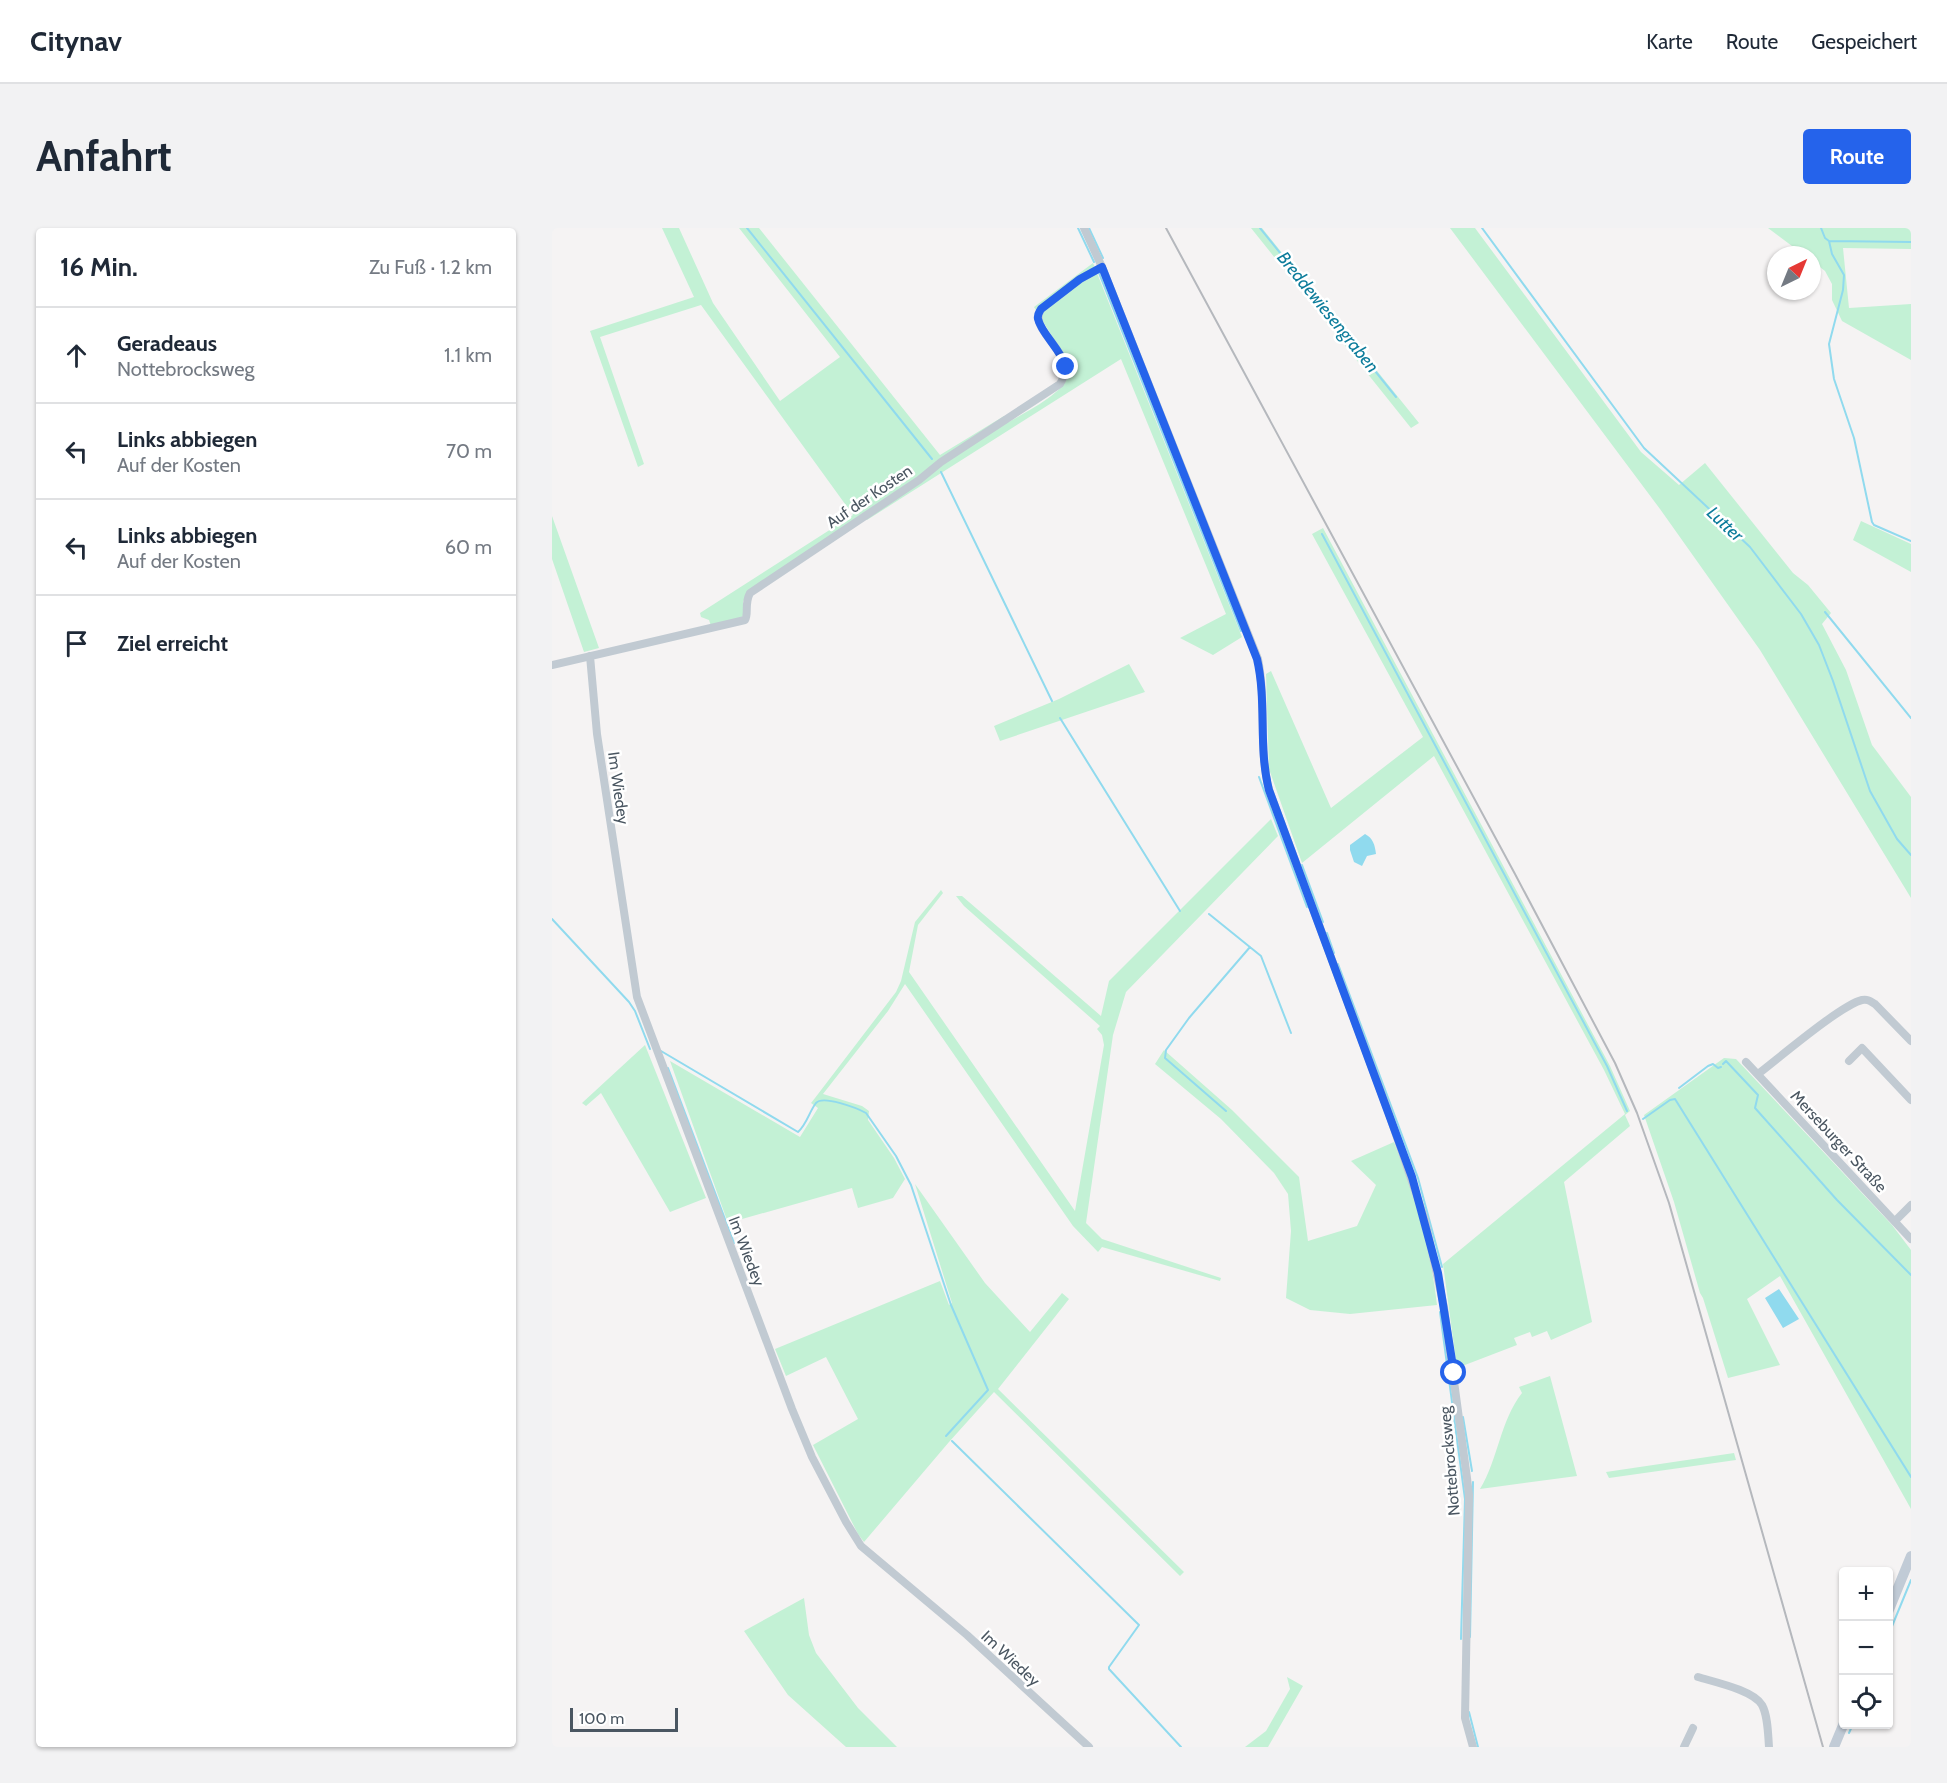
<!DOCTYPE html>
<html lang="de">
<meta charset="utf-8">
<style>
:root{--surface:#fff;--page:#f2f2f3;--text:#1f2937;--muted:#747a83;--line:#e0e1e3;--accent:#2563eb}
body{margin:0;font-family:Cabin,sans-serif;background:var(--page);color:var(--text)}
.controls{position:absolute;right:18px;bottom:18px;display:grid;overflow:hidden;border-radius:6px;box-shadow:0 2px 4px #0004}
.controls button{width:54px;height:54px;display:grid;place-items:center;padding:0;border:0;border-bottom:2px solid var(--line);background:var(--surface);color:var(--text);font:30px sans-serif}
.compass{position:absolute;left:1215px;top:18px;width:54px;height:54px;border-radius:50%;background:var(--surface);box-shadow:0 2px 4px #0004;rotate:43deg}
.scale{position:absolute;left:18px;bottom:15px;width:108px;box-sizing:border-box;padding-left:6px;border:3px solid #4a5661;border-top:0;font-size:16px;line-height:21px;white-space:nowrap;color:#4a5661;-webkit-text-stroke:4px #fff;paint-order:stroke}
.stop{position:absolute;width:18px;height:18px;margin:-14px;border:4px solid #2563eb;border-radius:50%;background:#fff}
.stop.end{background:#2563eb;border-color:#fff;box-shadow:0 2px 6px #0008}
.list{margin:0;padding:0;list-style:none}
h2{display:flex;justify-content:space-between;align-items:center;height:78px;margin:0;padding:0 24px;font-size:26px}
h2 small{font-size:20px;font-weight:400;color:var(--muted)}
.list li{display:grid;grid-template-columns:39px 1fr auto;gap:18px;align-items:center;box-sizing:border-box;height:96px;padding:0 24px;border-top:2px solid var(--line)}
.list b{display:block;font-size:22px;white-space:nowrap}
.list p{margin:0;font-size:20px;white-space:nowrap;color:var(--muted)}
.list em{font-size:20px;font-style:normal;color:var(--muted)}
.icon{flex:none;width:33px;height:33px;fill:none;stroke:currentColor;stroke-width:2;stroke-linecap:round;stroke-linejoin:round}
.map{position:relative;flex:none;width:1359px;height:1519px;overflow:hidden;border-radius:6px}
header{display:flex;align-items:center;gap:36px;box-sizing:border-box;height:84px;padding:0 30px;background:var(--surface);border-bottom:2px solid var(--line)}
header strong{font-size:28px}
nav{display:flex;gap:33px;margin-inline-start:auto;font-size:21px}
.intro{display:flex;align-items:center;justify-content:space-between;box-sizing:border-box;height:144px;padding:0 36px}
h1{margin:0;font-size:42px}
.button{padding:15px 27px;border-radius:6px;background:var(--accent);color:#fff;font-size:21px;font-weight:700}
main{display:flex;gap:36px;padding:0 36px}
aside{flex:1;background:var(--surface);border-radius:6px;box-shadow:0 2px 4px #0004}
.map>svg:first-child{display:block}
.green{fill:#c3f1d5}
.water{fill:#90daee}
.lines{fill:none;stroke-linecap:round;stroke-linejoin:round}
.stream{stroke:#90daee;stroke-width:2}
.minor{stroke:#c1cad2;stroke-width:8}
.secondary{stroke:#c1cbd6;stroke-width:10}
.rail{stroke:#b5b8bd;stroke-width:2}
.route{stroke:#2563eb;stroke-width:8}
.labels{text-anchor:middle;stroke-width:5;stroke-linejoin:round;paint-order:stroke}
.street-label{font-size:16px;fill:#4a5661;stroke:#fff}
.water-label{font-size:18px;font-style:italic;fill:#0c7c9b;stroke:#fff}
</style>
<header>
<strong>Citynav</strong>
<nav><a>Karte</a><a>Route</a><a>Gespeichert</a></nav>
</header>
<div class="intro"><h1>Anfahrt</h1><a class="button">Route</a></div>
<main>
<aside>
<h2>16 Min.<small>Zu Fuß · 1.2 km</small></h2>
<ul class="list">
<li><svg class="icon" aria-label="ahead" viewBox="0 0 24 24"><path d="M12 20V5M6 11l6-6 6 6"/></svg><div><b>Geradeaus</b><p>Nottebrocksweg</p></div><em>1.1 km</em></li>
<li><svg class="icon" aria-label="left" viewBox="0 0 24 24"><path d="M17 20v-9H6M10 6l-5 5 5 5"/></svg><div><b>Links abbiegen</b><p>Auf der Kosten</p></div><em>70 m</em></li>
<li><svg class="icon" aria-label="left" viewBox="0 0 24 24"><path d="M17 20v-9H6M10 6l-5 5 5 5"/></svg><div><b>Links abbiegen</b><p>Auf der Kosten</p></div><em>60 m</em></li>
<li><svg class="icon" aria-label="arrive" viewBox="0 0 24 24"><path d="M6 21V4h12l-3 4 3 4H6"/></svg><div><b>Ziel erreicht</b></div></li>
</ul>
</aside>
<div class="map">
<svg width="1359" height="1519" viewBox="0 0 1359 1519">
<rect width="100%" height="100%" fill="#f5f3f3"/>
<path class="green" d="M110 0H127L161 75 228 173 288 129 187 0H207L388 227 452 188 457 194C472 185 512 165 516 148 518 141 516 136 513 129L482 79 541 35 690 409 661 427 628 410 674 386 569 131 315 292 312 287 196 364 191 374 192 386 189 390 159 398 157 392 149 389 148 385 301 287 149 77 48 109 92 236 86 239 38 103 142 69Z
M699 0H710L867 195 859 200Z
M898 0H923L1089 224 1127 257 1153 235 1241 345 1256 357 1279 385 1270 396 1294 442 1320 517 1359 569V670L1208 422 1108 281Z
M1216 0H1359V21L1291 20 1297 80 1359 76V132L1290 93 1280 72V56L1273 43 1260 33V27H1252Z
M0 288 47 420 32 424 0 331Z
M1309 293 1359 316V344L1301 312Z
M771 300 1058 838 1078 883 1073 887 1078 898 1012 954 1040 1094 999 1112 995 1103 980 1109 978 1104 962 1110 965 1117 905 1140 891 1036 1073 886 1052 842 882 528 750 635 717 541 714 446 719 443 779 580 871 509 760 306Z
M577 436 593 464 448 513 442 498 507 471Z
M719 591 726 608 574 764 561 807 534 995 550 1011 669 1050 668 1053 550 1019 546 1024 521 998 353 756 336 783 271 866 310 878 317 883 316 892 342 930 353 951 341 970 306 980 300 960 176 995 118 833 248 909 266 880 259 875 263 870 344 764 349 753 363 694 389 662 391 665 366 697 357 744 523 983 552 817 550 807 545 801 548 798 412 678 404 668H410L549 788 557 753Z
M93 817 154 970 118 984 49 865 34 878 30 875Z
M612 822 680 882 747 949 756 1013 805 998 824 957 799 933 842 914C862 967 879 1021 885 1077L798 1086 758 1082 734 1070 739 1003 736 966 722 945 669 891 603 836Z
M1172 830 1184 831 1340 997 1359 1022V1281L1228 1048 1195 1071 1228 1137 1176 1150 1151 1070 1148 1065 1122 974 1092 887Z
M363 956 433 1055 478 1104 510 1065 517 1071 446 1161 632 1344 628 1348 442 1164 397 1214 312 1314 306 1306 261 1217 306 1191 274 1129 234 1148 223 1121 388 1053 397 1077 400 1075Z
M998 1148 1025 1248 928 1261C946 1232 948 1193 970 1165L967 1159Z
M1182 1225 1184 1232 1057 1250 1054 1244Z
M252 1370 257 1407 264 1425 306 1480 345 1519H294L236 1467 192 1403Z
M735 1449 751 1458 716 1519H693L714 1503 738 1461Z"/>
<path class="water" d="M813 606C821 610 823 617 824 626L815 628 810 638 802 634 798 622V617Z
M1227 1061 1247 1091 1231 1100 1213 1070Z"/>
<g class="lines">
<path class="stream" d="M195 0 380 231
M526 0 542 34
M537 0 551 30
M708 0 844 169
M930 0 1092 220 1198 319 1249 386 1267 417 1281 453 1318 563 1345 611 1359 627
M1269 0 1273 10 1277 13 1280 26 1292 47 1291 62 1277 116 1282 151 1302 210 1320 294 1322 297 1359 313
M1277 13 1359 14
M547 45 689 403
M389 244 500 473
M770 306 1055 838 1075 883
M1273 384 1359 490
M508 490 628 683
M707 549 755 679
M750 637 771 694
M657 686 709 728 739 805
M0 691 77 774 83 783 98 821
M775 705 782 725
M786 736 866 950 890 1039
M109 823 246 904C255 896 257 884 264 875 271 867 305 880 314 885L344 928 359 957 399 1077 436 1162 394 1208
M1171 836 1174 833 1206 867 1203 880 1285 972 1359 1047
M116 840 182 1015
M1127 860 1156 838 1161 836 1166 840 1169 839
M674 883 613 830 614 822 637 790 698 719
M1091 891 1118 872 1123 871 1359 1249
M888 1084 913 1271 909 1411
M911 1189 920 1243
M400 1213 587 1397 557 1439V1441L629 1519
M1336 1408 1359 1352
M918 1409 921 1254
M917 1484 926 1519
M1297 1505 1301 1496"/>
<path class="minor" d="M532 0 550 39 706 431C715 474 706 519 717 562L836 883 873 992 892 1079 915 1250 917 1267 913 1490 921 1519
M38 428 45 506 85 769 240 1181 260 1229 294 1294 309 1318 415 1407 537 1519
M0 437 193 392C197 386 192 376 198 365L367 252 389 234 508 156C528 124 475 105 489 81L528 51 550 39
M1297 833 1310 820 1359 872
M1194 834 1359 1011
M1206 846C1227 830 1289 777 1310 772 1316 771 1318 773 1323 776L1359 813
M1343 993 1359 977
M1146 1449C1162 1454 1201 1462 1210 1477 1216 1488 1216 1506 1217 1519
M1132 1519 1141 1500"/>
<path class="secondary" d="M1336 1384 1359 1328
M1282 1519 1292 1495"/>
<path class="rail" d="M614 0 963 646 1063 835 1085 885 1117 975 1271 1519"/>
</g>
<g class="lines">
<path class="route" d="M514 139C509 122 489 105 486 91 485 86 487 85 489 81L528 51 550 39 705 431C715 474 706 519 717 562L860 949 886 1045 902 1145"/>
</g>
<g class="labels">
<g class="street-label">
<text transform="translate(317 268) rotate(-34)" y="6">Auf der Kosten</text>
<text transform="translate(67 560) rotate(82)" y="6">Im Wiedey</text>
<text transform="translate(1287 913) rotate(47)" y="6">Merseburger Straße</text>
<text transform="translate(195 1023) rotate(69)" y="6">Im Wiedey</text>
<text transform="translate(897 1233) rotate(-95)" y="6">Nottebrocksweg</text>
<text transform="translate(459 1430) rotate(43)" y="6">Im Wiedey</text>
</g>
<g class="water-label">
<text transform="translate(776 84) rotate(51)" y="6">Breddewiesengraben</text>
<text transform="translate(1173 296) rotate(43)" y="6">Lutter</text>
</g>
</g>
</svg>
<div class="controls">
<button>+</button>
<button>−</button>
<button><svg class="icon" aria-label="locate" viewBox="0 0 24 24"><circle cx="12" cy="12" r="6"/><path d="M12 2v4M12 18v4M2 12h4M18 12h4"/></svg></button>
</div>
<svg class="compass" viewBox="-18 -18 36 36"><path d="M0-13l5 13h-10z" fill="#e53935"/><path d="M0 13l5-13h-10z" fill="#747a83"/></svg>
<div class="scale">100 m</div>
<div class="stop" style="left:902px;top:1145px"></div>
<div class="stop end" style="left:514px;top:139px"></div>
</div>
</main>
